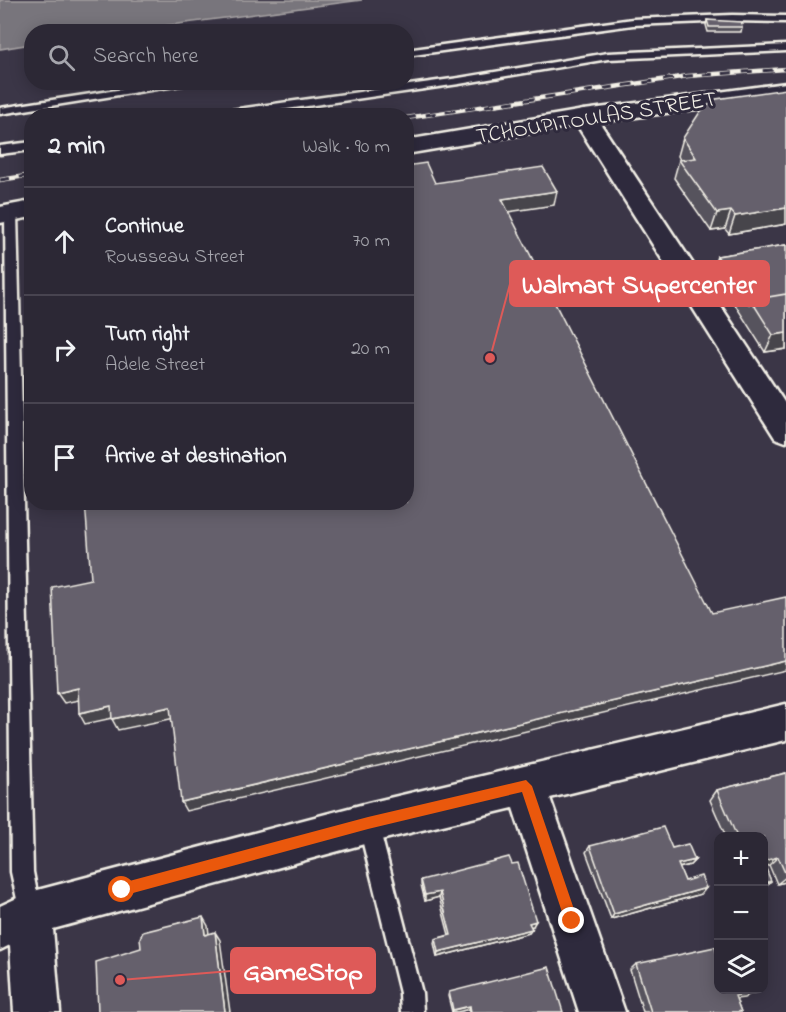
<!DOCTYPE html>
<meta charset="utf-8">
<style>
:root{--surface:#2c2835;--page:#34303d;--text:#f1f3f6;--muted:#a6a6ad;--line:#484450}
body{margin:0;font-family:"Indie Flower",sans-serif;background:var(--page);color:var(--text)}
.controls{position:absolute;right:18px;bottom:18px;display:grid;overflow:hidden;border-radius:12px;box-shadow:0 3px 15px #0003}
.controls button{width:54px;height:54px;display:grid;place-items:center;padding:0;border:0;border-bottom:2px solid var(--line);background:var(--surface);color:var(--text);font:30px sans-serif}
.stop{position:absolute;width:18px;height:18px;margin:-14px;border:4px solid #ea580c;border-radius:50%;background:#fff}
.stop.end{background:#ea580c;border-color:#fff;box-shadow:0 2px 6px #0008}
.list{margin:0;padding:0;list-style:none}
h2{display:flex;justify-content:space-between;align-items:center;height:78px;margin:0;padding:0 24px;font-size:26px}
h2 small{font-size:20px;font-weight:400;color:var(--muted)}
.list li{display:grid;grid-template-columns:39px 1fr auto;gap:18px;align-items:center;box-sizing:border-box;height:108px;padding:0 24px;border-top:2px solid var(--line)}
.list b{display:block;font-size:22px;white-space:nowrap}
.list p{margin:0;font-size:20px;white-space:nowrap;color:var(--muted)}
.list em{font-size:20px;font-style:normal;color:var(--muted)}
.icon{flex:none;width:33px;height:33px;fill:none;stroke:currentColor;stroke-width:2;stroke-linecap:round;stroke-linejoin:round}
.map{position:relative;flex:none;width:786px;height:1012px;overflow:hidden}
.search{position:absolute;background:var(--surface);box-shadow:0 3px 15px #0003;left:24px;top:24px;width:390px;height:66px;display:flex;align-items:center;gap:15px;box-sizing:border-box;padding:0 21px;border-radius:24px;color:var(--muted);font-size:22px}
.panel{position:absolute;background:var(--surface);box-shadow:0 3px 15px #0003;left:24px;top:108px;width:390px;height:402px;border-radius:24px}
.map>svg:first-child{display:block}
.water{fill:#78747b;stroke:#aaa6a7;stroke-width:1.5}
.lines{fill:none;stroke-linecap:round;stroke-linejoin:round}
.service-casing{stroke:#f4f1e8;stroke-width:5}
.minor-casing{stroke:#f4f1e8;stroke-width:5}
.tertiary-casing{stroke:#f4f1e8;stroke-width:5}
.service{fill:#2f2a3d;fill-rule:evenodd}
.minor{fill:#2f2a3d;fill-rule:evenodd}
.tertiary{fill:#2f2a3d;fill-rule:evenodd}
.rail-casing{stroke:#f4f1e8;stroke-width:4.5}
.rail{stroke:#2f2a3d;stroke-width:3;stroke-dasharray:10;stroke-linecap:butt}
.wall{fill:#57535d;stroke:#f4f1e8;stroke-width:1.5}
.shaded-wall{fill:#47444c;stroke:#f4f1e8;stroke-width:1.5}
.building{fill:#65616c;stroke:#f4f1e8;stroke-width:1.5}
.route{fill:#ea580c}
.labels{text-anchor:middle;stroke-width:6;stroke-linejoin:round;paint-order:stroke}
.far-street-label{font-size:22px;fill:#f4f1e8;stroke:#2f2a3d}
.leader{fill:none;stroke:#de5a58;stroke-width:2}
.callout-dot{fill:#de5a58;stroke:#2f2a3d;stroke-width:2}
.callout{fill:#de5a58;stroke:#de5a58;stroke-width:2}
.callout-label{font-size:27px;text-anchor:middle;font-weight:bold;fill:#fff}
</style>
<div class="map">
<svg width="786" height="1012" viewBox="0 0 786 1012">
<rect width="100%" height="100%" fill="#3b3647"/>
<filter id="ink" filterUnits="userSpaceOnUse"><feTurbulence type="fractalNoise" baseFrequency=".0167" numOctaves="2"/><feDisplacementMap in="SourceGraphic" scale="12" xChannelSelector="R" yChannelSelector="G"/><feConvolveMatrix kernelMatrix="1 2 1 2 8 2 1 2 1" color-interpolation-filters="sRGB"/></filter>
<g filter="url(#ink)">
<path class="water" d="M0 0H362L124 31 32 32 31 44 0 49Z"/>
<g class="lines">
<g class="service-casing">
<path id="service" d="M732 15 786 16V22L732 21 633 25 406 56V50L633 19Z
M786 45V51L608 59 459 84 238 116H205L210 113 459 78 608 53Z
M169 82H200L0 114V108Z
M32 142V150L0 154V146Z
M11 209 17 213 33 872 41 914 38 922 30 925 22 922 11 872 5 213Z
M368 813 375 816 378 823 422 993 423 1012H401L400 993 358 823 361 816Z"/>
</g>
<g class="minor-casing">
<path id="minor" d="M584 110 592 112 596 117 786 405V442L775 438 572 117 576 112Z
M786 704V740L550 798 625 1012H579L513 808 368 843 53 929 60 1012H14L10 945 0 950V906L30 892 368 803Z"/>
</g>
<g class="tertiary-casing">
<path id="tertiary" d="M786 83V97L584 124 406 154V140L584 110Z
M32 201V217L0 223V207Z"/>
</g>
<use href="#service" class="service"/>
<use href="#minor" class="minor"/>
<use href="#tertiary" class="tertiary"/>
<g class="rail-casing">
<path id="rail" d="M406 118 688 76 786 69
M0 180 32 175"/>
</g>
<use href="#rail" class="rail"/>
</g>
<path class="wall" d="M707 20 742 27 741 32H708L706 25Z
M786 89V224L729 234 725 229 711 231 674 178 679 160H680L678 156 683 138Z
M786 245V349L765 352 713 270 717 256Z
M786 773V882L777 884 769 865 765 866 771 881 764 887V837H726L710 800 717 790Z
M590 846 672 848 695 860 690 865 679 868 685 881 706 888 701 894 611 919 586 852Z
M421 880 533 926 531 927 532 929 529 933 437 957 434 943 435 939 449 935 439 897 425 901 421 885Z
M636 964 718 990 753 992 744 998 736 999 741 1012H643L630 970Z
M449 992 563 1012H469V1009L458 1012H452L448 996Z"/>
<path class="shaded-wall" d="M557 191 554 205 501 213 502 199Z
M786 208V224L729 234 735 216Z
M731 211 725 229 711 231 717 213Z
M786 333V349L765 352 773 335Z
M786 661V670L186 811 181 802Z
M78 688 84 699 64 703 57 693Z
M111 706 117 717 85 724 79 713Z
M170 707 175 718 118 730 112 719Z
M778 857 769 865 764 867V861Z
M695 860 690 865 673 869 678 864Z
M786 877V882L777 884Z
M771 881 764 887V883Z
M706 888 701 894 611 919 614 914Z
M440 892 439 897 425 901V895Z
M203 917 208 926 210 943 205 935Z
M536 921 533 926 526 927 529 923Z
M532 929 529 933 437 957 438 952Z
M215 932 220 940 230 1012H225Z
M470 1006 469 1009 458 1012H452L453 1010Z"/>
<path class="building" d="M707 20 741 22 742 27H709Z
M786 89V208L735 216 731 211 717 213 679 160 696 158 683 138 700 112 716 99Z
M426 163 435 183 543 167 557 191 502 199 712 613 786 597V661L181 802 170 707 112 719 111 706 79 713 78 688 57 693 52 587 91 579 85 502H406V166Z
M786 245V294L751 300 749 304 717 256Z
M786 294V333L773 335 751 300Z
M786 773V875L778 857 764 861V837H737L717 790Z
M663 827 672 848 688 844 695 860 678 864 685 881 701 876 706 888 614 914 590 846Z
M509 857 512 864 518 863 536 921 529 923 532 929 438 952 435 939 451 935 440 892 425 895 421 880Z
M764 864 771 881 764 883Z
M203 917 205 935 215 932 225 1012H98L96 962 141 948 140 938 143 932Z
M715 947 718 957V990H752L753 992 735 996 741 1012H651L636 964Z
M549 967 563 1012H471L470 1006 453 1010 449 992Z"/>
</g>
<path class="route" d="M526 780 532 786 578 921 572 928 565 921 522 792 368 829 122 896 115 890 122 883 368 817Z"/>
<g class="labels">
<g class="far-street-label">
<text transform="translate(596 116) rotate(-9)" y="8">TCHOUPITOULAS STREET</text>
</g>
</g>
<path class="leader" d="M490 358L510 284M120 980L231 971"/>
<g class="callout-dot">
<circle cx="490" cy="358" r="6"/>
<circle cx="120" cy="980" r="6"/>
</g>
<g class="callout">
<rect x="510" y="261" width="259" height="45" rx="6"/>
<rect x="231" y="948" width="144" height="45" rx="6"/>
</g>
<g class="callout-label">
<text x="639" y="293">Walmart Supercenter</text>
<text x="303" y="980">GameStop</text>
</g>
</svg>
<div class="controls">
<button>+</button>
<button>−</button>
<button><svg class="icon" aria-label="layers" viewBox="0 0 24 24"><path d="M12 4l9 5-9 5-9-5zM3 14l9 5 9-5"/></svg></button>
</div>
<div class="stop" style="left:122px;top:890px"></div>
<div class="stop end" style="left:572px;top:921px"></div>
<div class="search"><svg class="icon" aria-label="search" viewBox="0 0 24 24"><circle cx="10" cy="10" r="6"/><path d="M15 15l6 6"/></svg>Search here</div>
<section class="panel">
<h2>2 min<small>Walk · 90 m</small></h2>
<ul class="list">
<li><svg class="icon" aria-label="ahead" viewBox="0 0 24 24"><path d="M12 20V5M6 11l6-6 6 6"/></svg><div><b>Continue</b><p>Rousseau Street</p></div><em>70 m</em></li>
<li><svg class="icon" aria-label="right" viewBox="0 0 24 24"><path d="M7 20v-9h11M14 6l5 5-5 5"/></svg><div><b>Turn right</b><p>Adele Street</p></div><em>20 m</em></li>
<li><svg class="icon" aria-label="arrive" viewBox="0 0 24 24"><path d="M6 21V4h12l-3 4 3 4H6"/></svg><div><b>Arrive at destination</b></div></li>
</ul>
</section>
</div>
